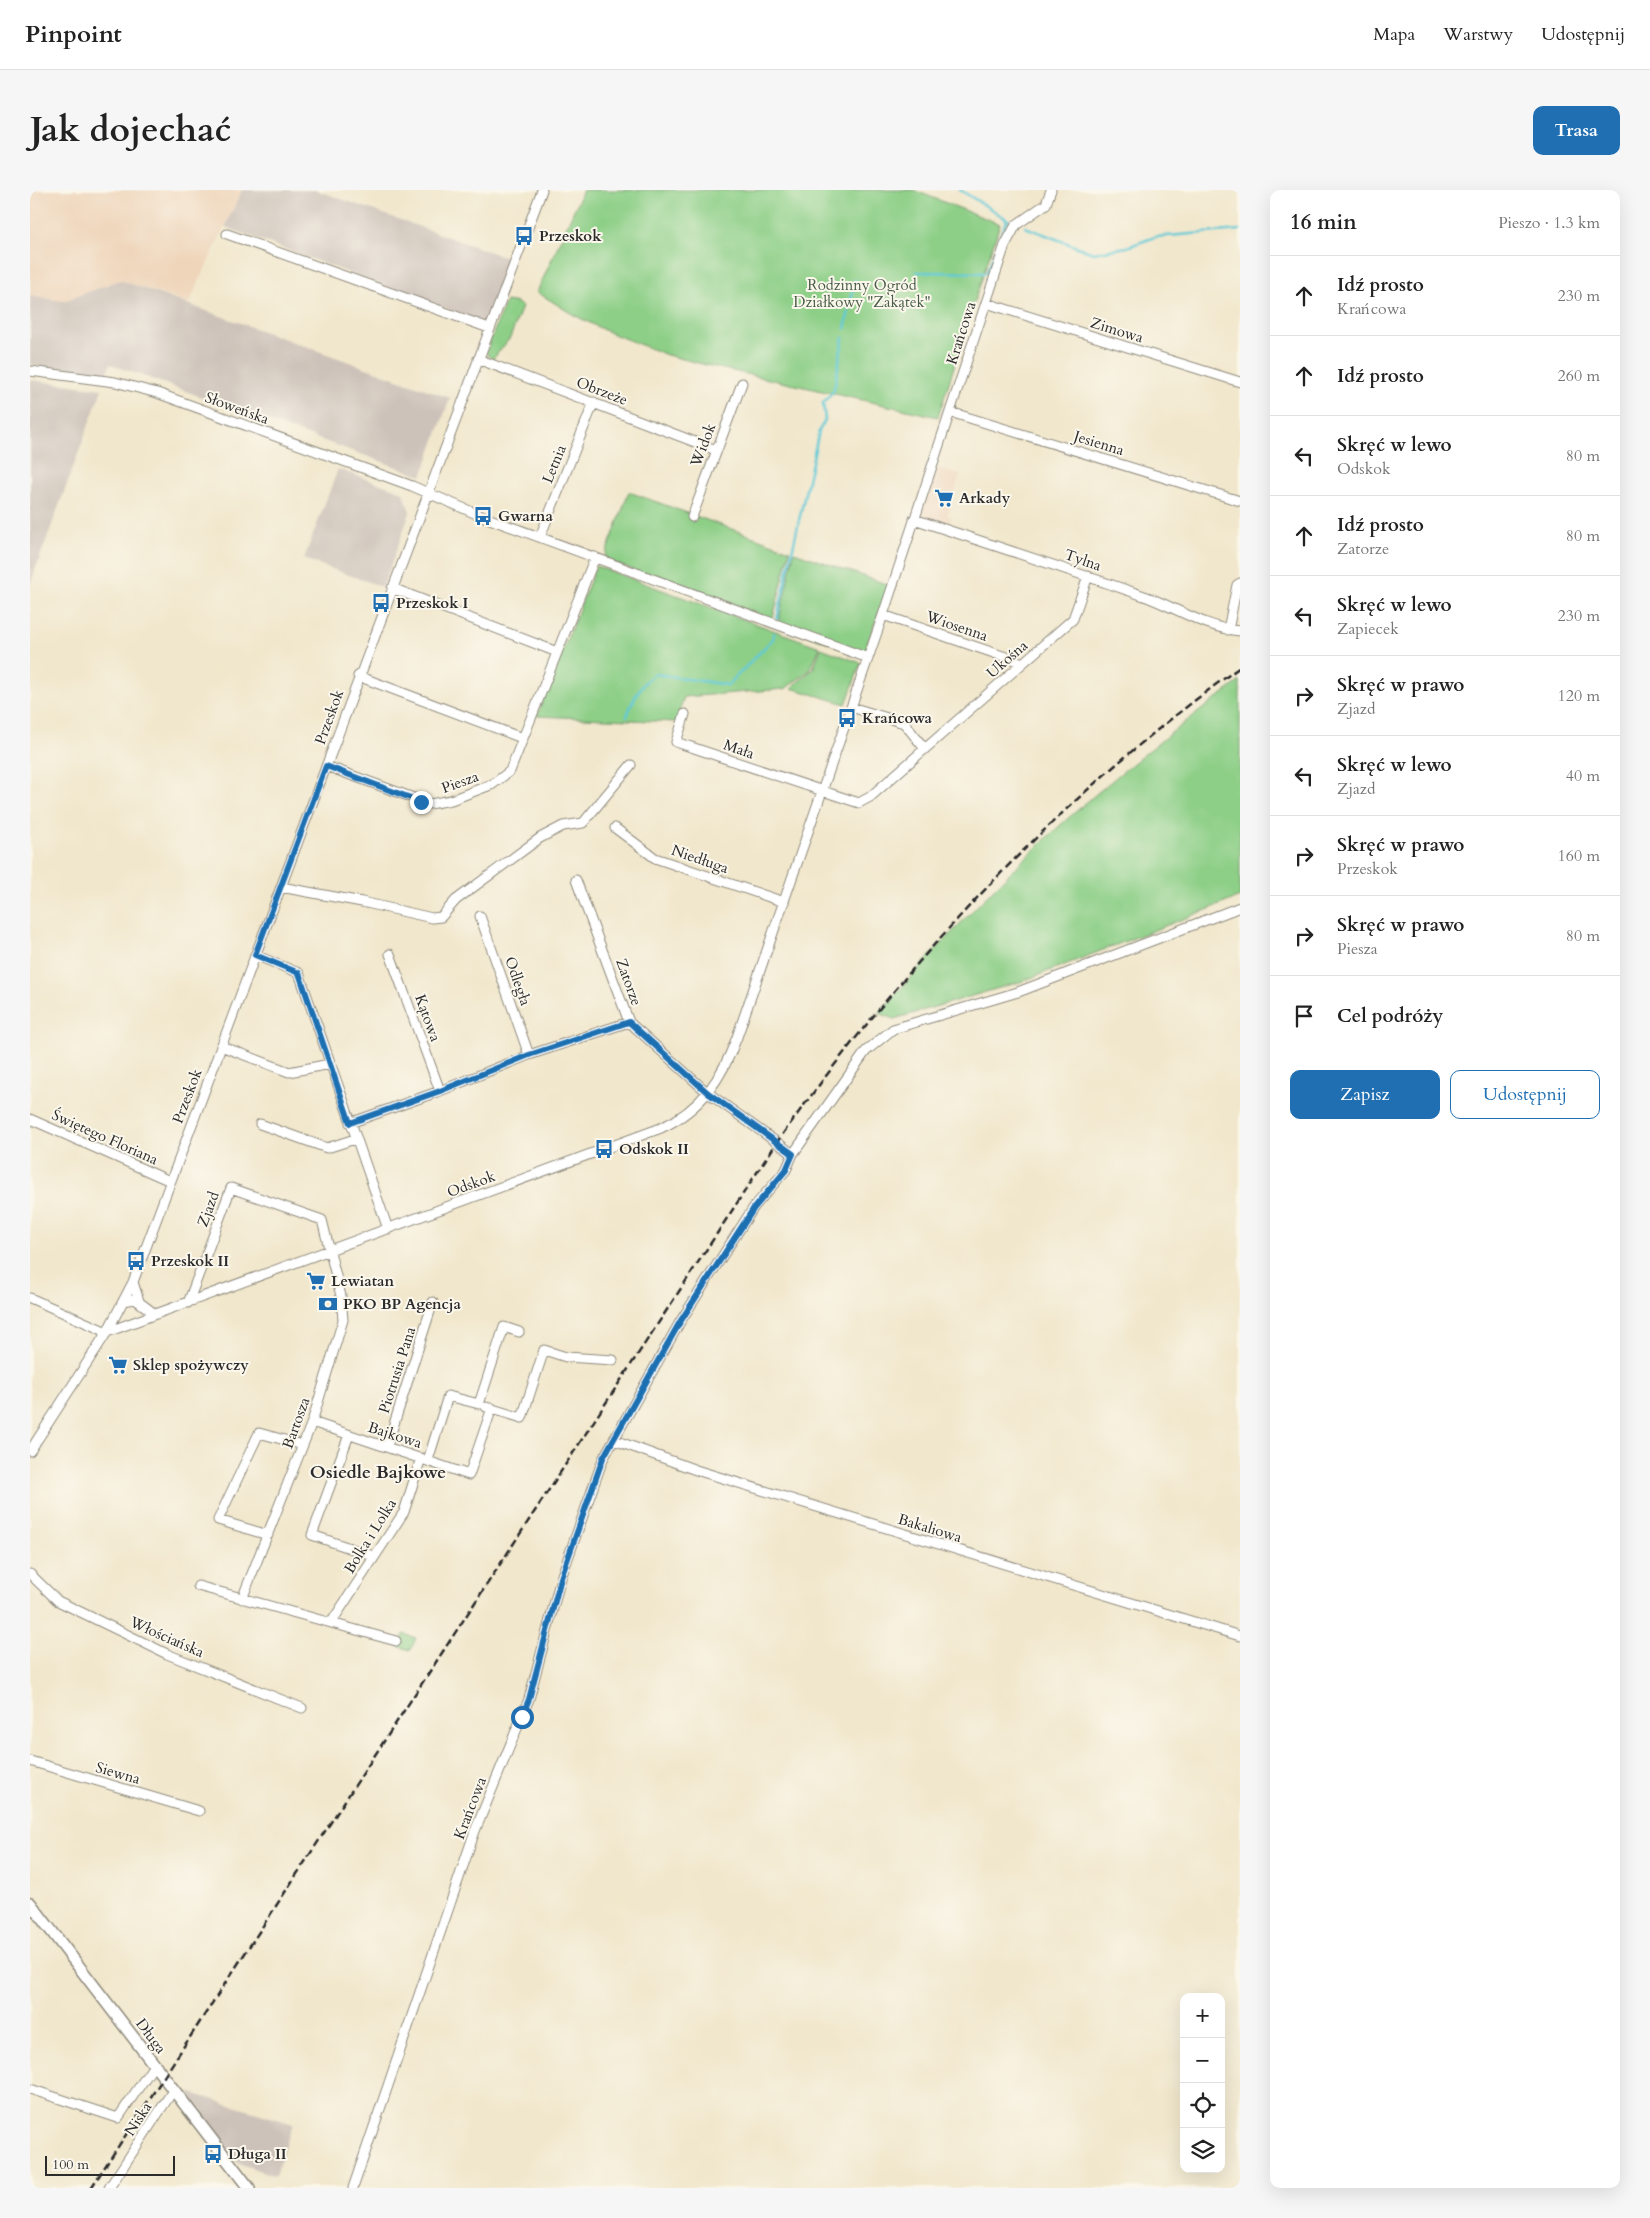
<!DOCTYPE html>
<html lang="pl">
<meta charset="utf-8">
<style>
:root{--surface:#fff;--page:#f6f6f6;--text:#222;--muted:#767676;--line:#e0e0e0;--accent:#1f6fb2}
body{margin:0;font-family:Cardo,serif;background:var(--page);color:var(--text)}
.controls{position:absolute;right:15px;bottom:15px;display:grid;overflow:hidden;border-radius:10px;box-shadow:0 5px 20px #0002}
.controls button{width:45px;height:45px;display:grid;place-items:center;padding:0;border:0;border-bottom:1px solid var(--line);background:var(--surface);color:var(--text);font:25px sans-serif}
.scale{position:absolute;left:15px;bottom:12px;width:130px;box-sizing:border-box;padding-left:5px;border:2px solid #2b2b2b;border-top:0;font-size:14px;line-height:18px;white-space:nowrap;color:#2b2b2b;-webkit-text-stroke:4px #fbf7ec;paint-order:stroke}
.stop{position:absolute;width:15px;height:15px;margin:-11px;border:4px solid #1f6fb2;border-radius:50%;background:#fff}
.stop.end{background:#1f6fb2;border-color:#fff;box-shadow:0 1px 5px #0008}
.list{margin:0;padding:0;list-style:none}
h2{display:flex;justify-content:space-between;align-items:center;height:65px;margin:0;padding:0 20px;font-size:21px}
h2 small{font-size:16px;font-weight:400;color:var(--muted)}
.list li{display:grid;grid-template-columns:32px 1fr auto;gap:15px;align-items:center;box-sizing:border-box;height:80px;padding:0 20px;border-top:1px solid var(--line)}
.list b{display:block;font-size:19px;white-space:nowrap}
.list p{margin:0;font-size:16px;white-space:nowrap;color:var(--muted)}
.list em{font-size:16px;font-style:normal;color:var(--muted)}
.actions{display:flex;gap:10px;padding:15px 20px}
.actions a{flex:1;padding:11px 0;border:1px solid var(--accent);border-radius:10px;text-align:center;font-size:18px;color:var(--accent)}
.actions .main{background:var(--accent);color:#fff}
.icon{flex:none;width:28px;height:28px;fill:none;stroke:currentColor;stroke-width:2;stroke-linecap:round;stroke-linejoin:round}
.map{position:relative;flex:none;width:1210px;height:1998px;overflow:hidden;border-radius:10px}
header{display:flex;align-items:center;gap:30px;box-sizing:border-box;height:70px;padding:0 25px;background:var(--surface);border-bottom:1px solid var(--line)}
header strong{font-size:24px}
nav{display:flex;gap:28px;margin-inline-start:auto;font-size:18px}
.intro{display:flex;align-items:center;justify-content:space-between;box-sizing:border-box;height:120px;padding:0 30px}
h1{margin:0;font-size:35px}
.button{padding:12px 22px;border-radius:10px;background:var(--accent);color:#fff;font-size:18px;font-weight:700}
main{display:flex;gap:30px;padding:0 30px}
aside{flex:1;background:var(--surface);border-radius:10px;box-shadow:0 5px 20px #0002}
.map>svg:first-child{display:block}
.built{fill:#efd6bb}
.industrial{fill:#cdc2b9}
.green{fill:#8dcf87;stroke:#5c7d59}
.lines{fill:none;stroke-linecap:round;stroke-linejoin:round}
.stream{stroke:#5ec9d7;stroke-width:2.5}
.minor-casing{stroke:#8e897c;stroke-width:11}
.tertiary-casing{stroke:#8e897c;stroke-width:14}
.minor{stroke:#fff;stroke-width:9}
.tertiary{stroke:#fff;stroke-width:11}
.rail{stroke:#2b2b2b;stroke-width:2.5;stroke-dasharray:8 4;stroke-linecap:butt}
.route{stroke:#1f6fb2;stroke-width:6}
.labels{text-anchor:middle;stroke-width:4;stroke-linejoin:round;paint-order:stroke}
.poi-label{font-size:15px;font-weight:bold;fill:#2b2b2b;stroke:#fbf7ec;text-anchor:start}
.park-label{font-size:15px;fill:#485c47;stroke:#fbf7ec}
.street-label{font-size:15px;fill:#2b2b2b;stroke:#fbf7ec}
.quarter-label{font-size:18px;font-weight:bold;fill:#2b2b2b;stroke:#fbf7ec}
</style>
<header>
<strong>Pinpoint</strong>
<nav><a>Mapa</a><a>Warstwy</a><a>Udostępnij</a></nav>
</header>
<div class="intro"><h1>Jak dojechać</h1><a class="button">Trasa</a></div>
<main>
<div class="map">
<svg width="1210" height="1998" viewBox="0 0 1210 1998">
<rect width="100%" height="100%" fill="#fbf7ec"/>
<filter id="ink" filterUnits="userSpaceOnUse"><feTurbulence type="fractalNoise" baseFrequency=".02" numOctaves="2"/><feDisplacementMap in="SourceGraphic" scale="10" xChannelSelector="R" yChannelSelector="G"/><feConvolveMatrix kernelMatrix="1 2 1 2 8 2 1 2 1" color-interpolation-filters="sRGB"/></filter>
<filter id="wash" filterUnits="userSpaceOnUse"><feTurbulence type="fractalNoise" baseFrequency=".0096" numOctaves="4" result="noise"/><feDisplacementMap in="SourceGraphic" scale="20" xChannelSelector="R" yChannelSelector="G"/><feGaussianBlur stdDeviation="1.12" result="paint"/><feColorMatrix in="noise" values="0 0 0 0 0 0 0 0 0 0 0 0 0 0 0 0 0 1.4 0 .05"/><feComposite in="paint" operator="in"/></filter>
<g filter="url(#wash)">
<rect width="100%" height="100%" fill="#f1e7cc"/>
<path class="built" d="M0 0H212L159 113 90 90 34 111 0 106Z
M903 277 930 285 917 326 921 328 917 339 886 329Z"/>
<path class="industrial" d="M212 0H286L480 69 455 133 195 37Z
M90 90 420 208 392 286 80 174 76 185 0 175V106L34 111Z
M0 190 72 199 0 394Z
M308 279 373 302 380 322 353 397 274 369Z
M155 1901 263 1934 245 1986 206 1972Z"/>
<path class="green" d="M553 0H883L970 34 941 122 935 124 933 132 937 136 908 227 676 175 637 165 578 142 542 124 507 102Z
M476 111 488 113 492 117 480 148 463 169 458 166 456 162Z
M599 302 760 360 742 432 574 369Z
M764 362 859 395 833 465 748 434Z
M566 376 790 457 780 480 755 499 654 507 646 532 507 526Z
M791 458 831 473 816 514 761 498 783 479Z
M1210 491V707L993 791 864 829 849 823C900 764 954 707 1011 653 1072 596 1142 541 1210 491Z
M374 1444 386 1448 381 1460 370 1457Z"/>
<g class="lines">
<path class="stream" d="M930 0 977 29
M995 37 1063 63 1097 57 1125 47 1210 40
M887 82 957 83 977 29 981 31
M815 139 825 90
M747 429 789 241 795 230 793 213 804 200 813 148
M597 526C603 510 610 493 625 484L698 495 743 449 744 443"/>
</g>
</g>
<g filter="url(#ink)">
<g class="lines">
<g class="minor-casing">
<path id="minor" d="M197 44 459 138
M956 113 1210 192
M448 169 686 260
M0 181 85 192 127 203 382 296 449 325 838 468
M920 222 1210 311
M662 327 712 193
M884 329C962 355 1040 380 1117 407 1146 418 1179 439 1210 441
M510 347 564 212
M362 398 527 462
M853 425 993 473
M1198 440 1207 395 1210 393
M328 486 492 548
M821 517 874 533 895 559
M655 524 646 552 829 613 840 607 1043 429 1058 386
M296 576 400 614 421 610 463 594 480 581 565 367
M585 638 625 668 754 712
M546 690 599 832 678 903 763 964
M251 697 332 712 402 728 411 727 426 710 510 648 533 636 553 633 601 575
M450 726 499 865
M360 764 410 901
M225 765 269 783 358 1039
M191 856 259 882 300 874
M0 929 140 991
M320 933 410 901 499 865 599 832
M230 934 297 958 325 949
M103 1092 109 1111
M0 1108 77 1142
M93 1111 105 1109 125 1124
M158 1113 201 998 292 1030 311 1106 313 1130 282 1232 212 1409
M77 1142 631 938C672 919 692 888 707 847L853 425 975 55 986 35 1016 14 1021 0
M456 1217 492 1228 514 1160 536 1167 583 1170
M282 1232 439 1285 462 1218
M319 1245 282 1345 343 1366
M584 1250 666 1280 1210 1446
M357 1256 403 1112
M0 1261 77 1142 103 1092 512 0
M398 1270 418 1206 449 1214 474 1137 489 1142
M238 1345 188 1330 229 1243 273 1255
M0 1384 28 1411 137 1464 272 1518
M168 1396 366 1451
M301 1433 374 1322 391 1268
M0 1571 169 1621
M0 1899 88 1928 124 1875
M79 1998 144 1899
M323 1998 445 1641 499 1509 531 1388 573 1269 650 1132 724 1017 756 980 763 964 836 861 863 839 988 802 1210 717"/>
</g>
<g class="tertiary-casing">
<path id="tertiary" d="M0 1713 219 1998"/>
</g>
<use href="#minor" class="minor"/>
<use href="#tertiary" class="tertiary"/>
<path class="rail" d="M61 1998 747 952C878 770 1027 608 1210 477"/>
</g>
</g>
<g class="lines" filter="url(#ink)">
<path class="route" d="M391 612 296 576 225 765 269 783 320 933 410 901 499 865 599 832 678 903 763 964 756 980 724 1018 650 1132 573 1268 531 1388 499 1509 492 1527"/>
</g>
<defs>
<g id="bus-bare" transform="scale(1.5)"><path d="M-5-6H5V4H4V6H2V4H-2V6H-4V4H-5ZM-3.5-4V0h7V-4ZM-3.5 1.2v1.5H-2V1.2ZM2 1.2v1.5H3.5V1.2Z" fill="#1f6fb2" stroke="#fbf7ec" stroke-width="2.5" paint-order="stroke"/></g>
<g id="supermarket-bare" transform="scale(1.5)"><path d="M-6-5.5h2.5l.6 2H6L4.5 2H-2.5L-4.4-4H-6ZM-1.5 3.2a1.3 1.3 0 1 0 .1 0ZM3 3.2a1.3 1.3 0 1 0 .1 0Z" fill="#1f6fb2" stroke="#fbf7ec" stroke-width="2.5" paint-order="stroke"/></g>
<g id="bank-bare" transform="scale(1.5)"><path d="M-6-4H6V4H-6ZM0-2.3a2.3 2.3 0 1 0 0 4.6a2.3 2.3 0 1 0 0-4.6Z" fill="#1f6fb2" stroke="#fbf7ec" stroke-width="2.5" paint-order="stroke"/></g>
</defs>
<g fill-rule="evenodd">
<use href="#bus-bare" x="494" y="46"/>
<use href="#supermarket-bare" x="914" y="308"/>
<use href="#bus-bare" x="453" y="326"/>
<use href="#bus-bare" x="351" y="413"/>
<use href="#bus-bare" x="817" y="528"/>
<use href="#bus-bare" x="574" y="959"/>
<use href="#bus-bare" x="106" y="1071"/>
<use href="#supermarket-bare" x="286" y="1091"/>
<use href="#bank-bare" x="298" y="1114"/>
<use href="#supermarket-bare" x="88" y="1175"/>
<use href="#bus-bare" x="183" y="1964"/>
</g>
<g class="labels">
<g class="poi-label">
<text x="509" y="51">Przeskok</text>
<text x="929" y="313">Arkady</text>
<text x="468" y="331">Gwarna</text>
<text x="366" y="418">Przeskok I</text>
<text x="832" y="533">Krańcowa</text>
<text x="589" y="964">Odskok II</text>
<text x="121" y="1076">Przeskok II</text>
<text x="301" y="1096">Lewiatan</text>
<text x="313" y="1119">PKO BP Agencja</text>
<text x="103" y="1180">Sklep spożywczy</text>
<text x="198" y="1969">Długa II</text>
</g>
<g class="park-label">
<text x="832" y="100">Rodzinny Ogród<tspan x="832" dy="17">Działkowy "Zakątek"</tspan></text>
</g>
<g class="street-label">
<text transform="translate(1087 140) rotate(17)" y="5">Zimowa</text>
<text transform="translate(931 143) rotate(-72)" y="5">Krańcowa</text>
<text transform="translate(572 201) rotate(21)" y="5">Obrzeże</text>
<text transform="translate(207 218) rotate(20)" y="5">Słoweńska</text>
<text transform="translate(1069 253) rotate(17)" y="5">Jesienna</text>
<text transform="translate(673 255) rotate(-69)" y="5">Widok</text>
<text transform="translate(524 274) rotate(-68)" y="5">Letnia</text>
<text transform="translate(1053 370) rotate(19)" y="5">Tylna</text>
<text transform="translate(927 436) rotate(19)" y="5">Wiosenna</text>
<text transform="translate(977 469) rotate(-41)" y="5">Ukośna</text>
<text transform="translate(299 527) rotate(-70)" y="5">Przeskok</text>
<text transform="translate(709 559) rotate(19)" y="5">Mała</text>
<text transform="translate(430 592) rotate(-20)" y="5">Piesza</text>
<text transform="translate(670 669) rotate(19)" y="5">Niedługa</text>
<text transform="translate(488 791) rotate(71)" y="5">Odległa</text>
<text transform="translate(599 792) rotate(70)" y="5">Zatorze</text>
<text transform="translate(398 828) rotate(70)" y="5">Kątowa</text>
<text transform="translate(157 906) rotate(-69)" y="5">Przeskok</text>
<text transform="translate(75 947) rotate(24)" y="5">Świętego Floriana</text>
<text transform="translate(441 994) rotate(-20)" y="5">Odskok</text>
<text transform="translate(178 1019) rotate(-70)" y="5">Zjazd</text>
<text transform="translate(367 1180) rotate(-72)" y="5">Piotrusia Pana</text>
<text transform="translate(266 1233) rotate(-70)" y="5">Bartosza</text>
<text transform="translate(365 1245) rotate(18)" y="5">Bajkowa</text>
<text transform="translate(900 1338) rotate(17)" y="5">Bakaliowa</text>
<text transform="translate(340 1346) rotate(-58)" y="5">Bolka i Lolka</text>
<text transform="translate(137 1447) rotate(24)" y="5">Włościańska</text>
<text transform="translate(88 1583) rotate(16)" y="5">Siewna</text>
<text transform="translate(440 1618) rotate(-69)" y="5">Krańcowa</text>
<text transform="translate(121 1846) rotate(53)" y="5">Długa</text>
<text transform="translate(108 1929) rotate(-57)" y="5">Niska</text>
</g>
<g class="quarter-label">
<text x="348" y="1288">Osiedle Bajkowe</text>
</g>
</g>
</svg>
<div class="controls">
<button>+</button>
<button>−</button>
<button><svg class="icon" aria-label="locate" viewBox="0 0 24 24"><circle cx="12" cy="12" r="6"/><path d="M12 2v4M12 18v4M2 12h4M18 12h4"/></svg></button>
<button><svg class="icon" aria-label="layers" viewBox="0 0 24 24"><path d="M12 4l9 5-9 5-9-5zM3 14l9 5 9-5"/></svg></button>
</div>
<div class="scale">100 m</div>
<div class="stop" style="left:492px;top:1527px"></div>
<div class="stop end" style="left:391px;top:612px"></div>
</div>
<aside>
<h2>16 min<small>Pieszo · 1.3 km</small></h2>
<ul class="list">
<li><svg class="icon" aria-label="ahead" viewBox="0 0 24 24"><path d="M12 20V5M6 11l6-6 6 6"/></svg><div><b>Idź prosto</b><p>Krańcowa</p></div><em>230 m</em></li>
<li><svg class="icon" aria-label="ahead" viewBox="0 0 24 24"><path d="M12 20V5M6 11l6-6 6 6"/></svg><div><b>Idź prosto</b></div><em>260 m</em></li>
<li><svg class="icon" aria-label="left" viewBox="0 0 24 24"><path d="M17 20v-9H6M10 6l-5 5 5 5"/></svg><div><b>Skręć w lewo</b><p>Odskok</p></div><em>80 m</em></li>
<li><svg class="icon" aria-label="ahead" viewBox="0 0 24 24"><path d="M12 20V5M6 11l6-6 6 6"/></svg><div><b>Idź prosto</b><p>Zatorze</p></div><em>80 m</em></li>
<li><svg class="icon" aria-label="left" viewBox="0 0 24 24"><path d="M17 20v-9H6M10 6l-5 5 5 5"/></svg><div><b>Skręć w lewo</b><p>Zapiecek</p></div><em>230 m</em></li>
<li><svg class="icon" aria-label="right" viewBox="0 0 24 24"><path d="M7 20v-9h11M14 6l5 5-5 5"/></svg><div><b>Skręć w prawo</b><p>Zjazd</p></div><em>120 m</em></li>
<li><svg class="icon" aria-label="left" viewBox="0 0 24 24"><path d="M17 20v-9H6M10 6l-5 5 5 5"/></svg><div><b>Skręć w lewo</b><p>Zjazd</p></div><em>40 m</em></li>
<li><svg class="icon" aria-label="right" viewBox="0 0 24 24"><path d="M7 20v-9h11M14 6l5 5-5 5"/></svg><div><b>Skręć w prawo</b><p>Przeskok</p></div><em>160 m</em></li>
<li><svg class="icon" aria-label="right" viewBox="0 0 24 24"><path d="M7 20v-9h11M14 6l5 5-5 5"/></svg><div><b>Skręć w prawo</b><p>Piesza</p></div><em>80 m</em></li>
<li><svg class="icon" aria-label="arrive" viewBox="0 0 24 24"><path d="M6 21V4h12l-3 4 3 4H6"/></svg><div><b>Cel podróży</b></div></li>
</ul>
<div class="actions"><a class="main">Zapisz</a><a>Udostępnij</a></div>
</aside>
</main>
